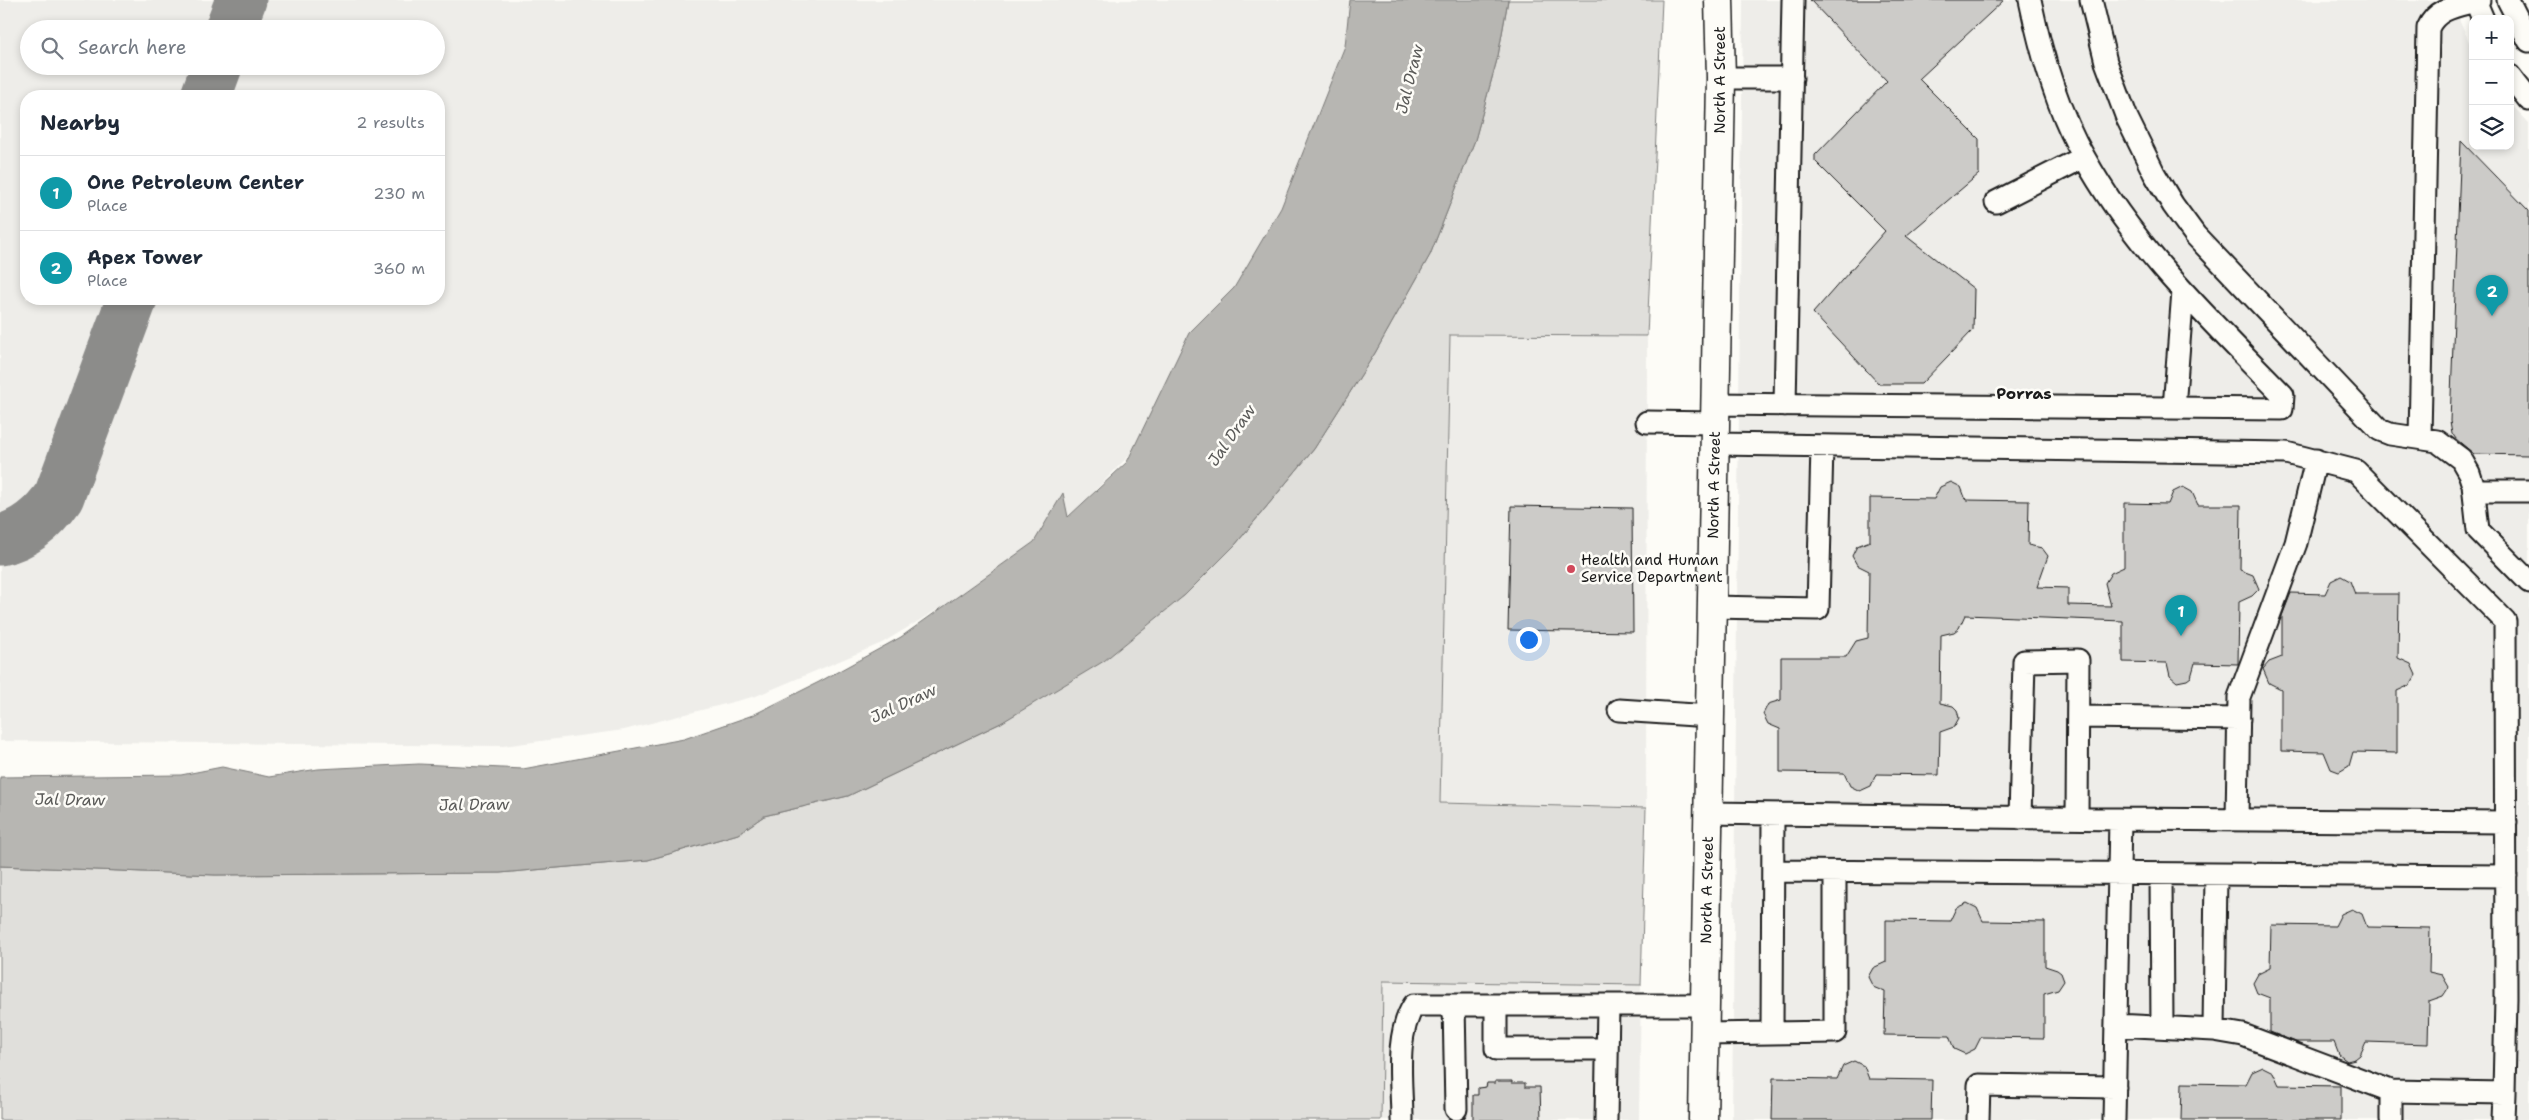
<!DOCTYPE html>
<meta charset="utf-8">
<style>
:root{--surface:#fff;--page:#f6f6f7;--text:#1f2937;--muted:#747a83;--line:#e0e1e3;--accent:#ea580c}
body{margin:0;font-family:"Shantell Sans",sans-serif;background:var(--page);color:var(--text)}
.controls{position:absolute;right:15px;top:15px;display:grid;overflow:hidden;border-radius:10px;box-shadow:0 2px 8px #0003}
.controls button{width:45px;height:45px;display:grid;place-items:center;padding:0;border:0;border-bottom:1px solid var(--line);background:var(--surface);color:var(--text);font:25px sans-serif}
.you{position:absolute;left:1528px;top:639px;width:18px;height:18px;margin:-12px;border:4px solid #fff;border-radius:50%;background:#1a73e8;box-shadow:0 0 0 8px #1a73e833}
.badge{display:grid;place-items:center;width:32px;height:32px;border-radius:50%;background:var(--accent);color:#fff;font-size:16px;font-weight:700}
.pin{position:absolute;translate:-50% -41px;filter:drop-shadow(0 1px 2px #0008)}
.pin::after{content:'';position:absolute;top:26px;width:18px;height:15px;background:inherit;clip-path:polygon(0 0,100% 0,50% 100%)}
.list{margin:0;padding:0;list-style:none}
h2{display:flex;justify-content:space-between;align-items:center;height:65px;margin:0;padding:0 20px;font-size:21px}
h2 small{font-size:16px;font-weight:400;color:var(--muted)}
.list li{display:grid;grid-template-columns:32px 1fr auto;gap:15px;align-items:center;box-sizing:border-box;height:75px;padding:0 20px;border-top:1px solid var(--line)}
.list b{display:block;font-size:19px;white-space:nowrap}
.list p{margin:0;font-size:16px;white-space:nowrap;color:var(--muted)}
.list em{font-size:16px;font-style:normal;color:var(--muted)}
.icon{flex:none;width:28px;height:28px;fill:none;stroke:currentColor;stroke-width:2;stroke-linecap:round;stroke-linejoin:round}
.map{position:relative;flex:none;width:2529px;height:1120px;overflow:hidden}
.search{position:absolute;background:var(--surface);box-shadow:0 2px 8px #0003;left:20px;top:20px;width:425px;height:55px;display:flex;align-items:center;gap:12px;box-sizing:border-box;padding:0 18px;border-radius:28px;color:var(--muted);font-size:19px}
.panel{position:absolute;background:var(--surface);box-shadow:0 2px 8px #0003;left:20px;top:90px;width:425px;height:215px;border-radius:20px}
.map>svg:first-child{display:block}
.built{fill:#eeede9;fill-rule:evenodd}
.green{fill:#e0dfdb;stroke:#7e7e7c}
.water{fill:#b7b6b2;stroke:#797876}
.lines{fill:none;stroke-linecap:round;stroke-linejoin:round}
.taxiway{stroke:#8c8c8a;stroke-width:51}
.building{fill:#cccbc8;stroke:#1c1c1c}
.minor-casing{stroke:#1c1c1c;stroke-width:25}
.major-casing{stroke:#1c1c1c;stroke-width:31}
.minor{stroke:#fdfcf7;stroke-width:21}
.major{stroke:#fdfcf7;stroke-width:28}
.poi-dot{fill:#d1495b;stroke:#fdfcf7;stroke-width:2}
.labels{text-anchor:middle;stroke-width:5;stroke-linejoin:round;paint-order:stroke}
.street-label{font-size:15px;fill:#1c1c1c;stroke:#fdfcf7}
.poi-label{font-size:15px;fill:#1c1c1c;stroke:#fdfcf7;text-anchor:start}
.water-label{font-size:16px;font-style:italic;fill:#5a5a58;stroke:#fdfcf7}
.neighbourhood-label{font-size:16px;font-weight:bold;fill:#1c1c1c;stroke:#fdfcf7}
</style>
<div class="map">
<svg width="2529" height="1120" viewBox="0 0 2529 1120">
<rect width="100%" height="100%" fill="#fdfcf7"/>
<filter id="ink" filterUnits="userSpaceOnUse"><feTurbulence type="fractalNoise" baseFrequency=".02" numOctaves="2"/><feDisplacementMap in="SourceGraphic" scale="10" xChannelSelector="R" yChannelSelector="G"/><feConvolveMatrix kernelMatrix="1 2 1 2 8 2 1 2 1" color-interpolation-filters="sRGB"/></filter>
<g filter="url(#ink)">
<path class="built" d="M0 0H1367L1346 93 1165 419 1071 515 968 591 882 643 756 696 624 730 503 746 0 741ZM29 29H436V66H29ZM26 96H439V299H26Z
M1743 0H2451L2473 51V146H2510V103L2529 123V1120H1732Z
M1450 335 1647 336 1646 808 1440 803Z
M1383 981 1641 985 1639 1120H1381Z"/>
<path class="green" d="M1508 0H1662L1647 336 1450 335 1440 803 1646 808 1641 985 1383 981 1381 1120H0V866L215 875 500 873 648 860 738 834 764 816 848 796 1001 723 1185 595 1235 545 1314 449 1375 353 1430 255 1475 140 1498 56Z"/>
<path class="water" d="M1350 0H1508L1498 56 1475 140 1430 255 1375 353 1314 449 1235 545 1185 595 1104 661 1001 723 848 796 764 816 738 834 648 860 500 873 215 875 0 866V777L181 775 222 767 269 777 318 769 419 764 523 769 684 739 753 715 819 682 901 637 1034 542 1063 493 1068 517 1127 462 1189 333 1234 288 1281 208 1345 46Z"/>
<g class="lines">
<path class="taxiway" d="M230 29 241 0
M206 96 217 66
M0 540C26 534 45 517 59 496L132 299"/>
</g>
<path class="building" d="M1810 0H2004L1919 79 1979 139V174L1906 236 1974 289 1973 330 1921 384H1879L1813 313 1885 231 1815 161V155L1887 81Z
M2461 141 2529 211V455L2474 454 2456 439 2452 433 2450 421Z
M1951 482 1961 487 1966 500 2029 501 2028 545 2042 548 2048 556 2037 587 2068 588V605L2111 606 2105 583 2111 573 2124 567V503L2168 504 2173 492 2183 487 2192 492 2198 505H2241L2240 570 2253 575 2259 589 2252 596 2239 602 2238 664 2195 663 2191 677 2187 680 2177 682 2170 676 2167 663 2123 662V621L1965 615 1959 628 1954 632 1941 635 1940 703 1953 706 1957 710 1959 718 1954 727 1940 732 1939 775 1876 774 1871 786 1860 791 1850 786 1844 773 1780 772V729L1768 724 1763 714 1768 704 1781 700V657H1846L1856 641 1868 638 1869 571 1857 565 1852 556 1857 546 1870 541V498L1934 499 1940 487Z
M1511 506 1632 508 1633 632 1508 630Z
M2341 576 2350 581 2355 594H2399L2398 658 2411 664 2416 675 2410 685 2397 691V753L2353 752 2349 766 2339 772 2331 769 2324 752 2281 751V689L2269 683 2263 669 2269 662 2282 657V616L2291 593 2325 594 2331 581Z
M1967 903 1977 908 1983 921 2045 922V966L2057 970 2061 973 2064 981 2058 990 2044 994V1038L1981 1037 1975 1049 1965 1054 1954 1049 1949 1036 1884 1035 1885 992 1873 987 1868 977 1873 968 1886 962V920L1950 921 1956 908Z
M2352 909 2362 914 2367 927 2430 928 2429 972 2442 975 2449 987 2443 996 2429 1001 2428 1044 2366 1042 2360 1055 2355 1059 2347 1061 2339 1055 2334 1042H2296L2270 1032V998L2257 993 2253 983 2258 974 2270 968 2271 925 2335 926 2341 914Z
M1854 1061 1864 1066 1869 1079 1932 1080 1931 1120H1772L1773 1078 1837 1079 1843 1066Z
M2263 1067 2273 1072 2279 1085 2341 1086V1120H2181L2182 1083 2246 1084 2252 1072Z
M1495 1081H1512V1083H1525V1087H1540L1541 1120H1473V1095H1478V1088L1486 1087 1487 1083H1495Z"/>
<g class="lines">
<g class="minor-casing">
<path id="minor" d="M2091 0 2106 62 2127 118 2154 173 2173 205 2195 235 2380 430 2390 434 2437 441 2461 459 2469 473 2473 485 2478 530 2529 582
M2475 0 2483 19
M2508 0 2529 41
M2510 76 2529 100
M1721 78H1792
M1996 202 2084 157
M1715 404 2282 409 2283 395C2211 321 2134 248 2084 157 2057 110 2041 53 2030 0
M1785 405 1793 0
M2174 408 2183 291
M1647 422 1715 423
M2420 438 2428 28C2437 7 2459 6 2479 0
M1715 444 2286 453 2356 471 2505 621 2506 998 2504 1093
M2475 491H2529
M1712 607 1818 609 1822 446
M1619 710 1710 716
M2078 717 2239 719
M1709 813 2120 819 2114 1120
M2020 818 2024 661 2078 660 2077 818
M2120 819 2506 822
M2237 819 2239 697 2296 543 2316 460
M1773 871 2506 876
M2161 874 2162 1027
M1454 1005 1456 1109
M1496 1005V1049H1607
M2116 1025 2214 1030 2243 1035 2391 1091V1120
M2214 1030 2216 874
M1772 1033 1835 1032V872
M1705 1034 1772 1033 1773 814
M2391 1091 2504 1093 2503 1120
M1402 1120C1402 1084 1394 1036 1414 1005H1706
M1606 1120 1608 1005
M1978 1120 1979 1085 2115 1087"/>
</g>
<g class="major-casing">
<g id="major">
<path id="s1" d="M1703 1120 1721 78 1719 0"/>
</g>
</g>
<use href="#minor" class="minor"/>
<use href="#major" class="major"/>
</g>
</g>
<circle class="poi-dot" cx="1571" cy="569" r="5"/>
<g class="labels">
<g class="street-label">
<text transform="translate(1720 80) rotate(-90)" y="5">North A Street</text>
<text dy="5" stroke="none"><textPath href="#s1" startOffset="635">North A Street</textPath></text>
<text dy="5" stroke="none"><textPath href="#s1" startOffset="230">North A Street</textPath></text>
</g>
<g class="poi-label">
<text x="1581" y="565">Health and Human<tspan x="1581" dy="17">Service Department</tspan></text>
</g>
<g class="water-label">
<text transform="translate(1409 79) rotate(-76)" y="6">Jal Draw</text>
<text transform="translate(1231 435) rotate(-55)" y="6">Jal Draw</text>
<text transform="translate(903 703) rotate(-25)" y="6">Jal Draw</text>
<text transform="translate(70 799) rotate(1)" y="6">Jal Draw</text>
<text transform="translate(474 804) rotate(-1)" y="6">Jal Draw</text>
</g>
<g class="neighbourhood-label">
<text x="2024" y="399">Porras</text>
</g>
</g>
</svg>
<div class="controls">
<button>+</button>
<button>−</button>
<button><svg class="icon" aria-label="layers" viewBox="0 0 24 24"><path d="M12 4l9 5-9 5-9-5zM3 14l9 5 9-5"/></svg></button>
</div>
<div class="you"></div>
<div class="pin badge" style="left:2181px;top:636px;background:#0f9aa8">1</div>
<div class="pin badge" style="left:2492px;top:316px;background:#0f9aa8">2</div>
<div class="search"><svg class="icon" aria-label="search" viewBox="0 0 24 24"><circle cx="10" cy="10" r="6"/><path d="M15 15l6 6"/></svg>Search here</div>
<section class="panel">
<h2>Nearby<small>2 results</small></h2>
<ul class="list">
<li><span class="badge" style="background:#0f9aa8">1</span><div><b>One Petroleum Center</b><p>Place</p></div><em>230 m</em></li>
<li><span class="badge" style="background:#0f9aa8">2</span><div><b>Apex Tower</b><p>Place</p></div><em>360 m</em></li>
</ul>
</section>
</div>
